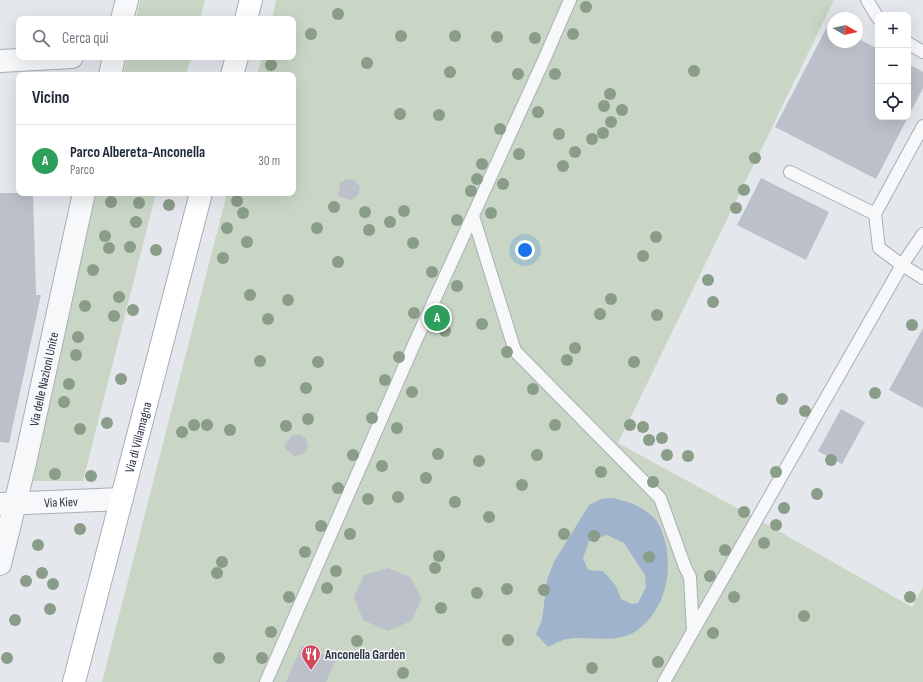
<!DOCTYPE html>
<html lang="it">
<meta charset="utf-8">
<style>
:root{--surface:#fff;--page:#f2f2f3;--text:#1f2937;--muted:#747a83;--line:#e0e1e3;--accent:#d1495b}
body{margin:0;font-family:"Sofia Sans Condensed",sans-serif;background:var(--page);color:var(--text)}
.controls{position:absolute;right:12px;top:12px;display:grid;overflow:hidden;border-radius:8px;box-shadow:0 4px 16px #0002}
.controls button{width:36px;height:36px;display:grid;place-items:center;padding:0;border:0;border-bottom:1px solid var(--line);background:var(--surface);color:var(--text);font:20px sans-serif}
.compass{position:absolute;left:827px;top:12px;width:36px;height:36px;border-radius:50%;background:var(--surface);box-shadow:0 4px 16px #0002;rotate:99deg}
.you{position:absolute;left:525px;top:250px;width:14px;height:14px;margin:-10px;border:3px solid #fff;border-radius:50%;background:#1a73e8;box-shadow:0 0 0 6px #1a73e833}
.badge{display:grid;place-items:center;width:26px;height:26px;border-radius:50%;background:var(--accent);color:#fff;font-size:13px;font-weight:700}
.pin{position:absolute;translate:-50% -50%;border:2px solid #fff;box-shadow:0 1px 4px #0006}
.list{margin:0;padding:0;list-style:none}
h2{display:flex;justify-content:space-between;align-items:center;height:52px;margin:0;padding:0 16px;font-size:17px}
h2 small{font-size:13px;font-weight:400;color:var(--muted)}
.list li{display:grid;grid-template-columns:26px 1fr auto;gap:12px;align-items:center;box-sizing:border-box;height:72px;padding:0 16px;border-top:1px solid var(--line)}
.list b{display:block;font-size:15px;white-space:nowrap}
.list p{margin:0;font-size:13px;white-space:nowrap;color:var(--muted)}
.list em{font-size:13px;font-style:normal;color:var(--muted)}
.icon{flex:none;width:22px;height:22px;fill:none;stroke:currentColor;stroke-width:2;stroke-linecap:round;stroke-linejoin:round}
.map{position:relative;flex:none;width:923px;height:682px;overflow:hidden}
.search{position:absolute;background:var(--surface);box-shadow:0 4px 16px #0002;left:16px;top:16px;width:280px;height:44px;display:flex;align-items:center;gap:10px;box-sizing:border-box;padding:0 14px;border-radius:8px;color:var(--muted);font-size:15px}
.panel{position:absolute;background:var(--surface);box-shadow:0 4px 16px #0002;left:16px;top:72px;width:280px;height:124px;border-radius:8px}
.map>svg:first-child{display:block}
.green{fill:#c9d6c5}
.water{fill:#9fb4cc;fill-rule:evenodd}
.building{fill:#bbc0ca}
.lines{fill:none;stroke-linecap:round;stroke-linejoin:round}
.service-casing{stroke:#a9aeb7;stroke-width:14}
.minor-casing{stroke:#a9aeb7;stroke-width:24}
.secondary-casing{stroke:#a9aeb7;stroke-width:24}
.service{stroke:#f7f8fa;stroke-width:12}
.minor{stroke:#f7f8fa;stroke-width:22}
.secondary{stroke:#fff;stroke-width:22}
.tree{fill:#899d89}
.labels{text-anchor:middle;stroke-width:3;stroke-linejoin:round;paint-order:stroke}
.street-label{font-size:13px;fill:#2b3445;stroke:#f4f6f9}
.poi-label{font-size:13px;font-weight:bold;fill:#2b3445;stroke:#f4f6f9;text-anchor:start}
</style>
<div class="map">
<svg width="923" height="682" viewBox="0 0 923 682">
<rect width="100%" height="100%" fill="#e4e7ec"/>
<path class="green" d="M140 0H205L200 19H136Z
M276 0H834L618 443 757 519 912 607 923 587V682H102L227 193H293V75H257L262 57H293V19H272Z
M127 57H191L186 75H123Z
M96 193H156L83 481H33Z"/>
<path class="water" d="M612 498C628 501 644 507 655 519 660 524 662 532 664 538 674 570 665 612 636 631 615 645 590 635 567 639 561 640 554 644 548 647L536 634 542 620 547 580 554 562 589 505 601 499ZM607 535 624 543 645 575 646 587 638 603 632 604 621 599 616 586 603 571 588 570 583 558 589 541Z"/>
<path class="building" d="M829 23 833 25V42H857V38L878 49V117H908V64L923 72V88L876 179 775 127Z
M761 178 829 212 806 260 737 225Z
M347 179 355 180 360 187 358 195 351 200 338 196 340 183Z
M0 193H33L36 295H41L9 443 0 442Z
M923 328V408L889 390Z
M841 409 865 422 842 464 818 451Z
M300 434 306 439 308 448 303 454 294 456 284 447 291 436Z
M388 568 410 577 422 599 411 621 388 631 363 620 354 597 364 575Z
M302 645 336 660 326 682H286Z"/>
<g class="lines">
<g class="service-casing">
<path id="service" d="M867 0 878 18
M908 43 923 52
M790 172 875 214
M473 216 515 351 660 498 685 567 690 577 693 631 664 682
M923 234 902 265 923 278
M693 631 902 265 879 248 875 214 923 126
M266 682 416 340 543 62 570 0"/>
</g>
<g class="minor-casing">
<g id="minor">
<path d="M122 19 127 0"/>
<path d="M0 61 72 57"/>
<path d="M110 75 114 57"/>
<path id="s1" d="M1 504 122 499"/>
<path id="s2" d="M0 564 25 463 84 193"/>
</g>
</g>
<g class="secondary-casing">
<g id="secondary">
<path d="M246 19 251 0"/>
<path d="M232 75 237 57"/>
<path id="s3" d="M74 682 201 193"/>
</g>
</g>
<use href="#service" class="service"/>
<use href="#minor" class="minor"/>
<use href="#secondary" class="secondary"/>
</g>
<g class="tree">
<circle cx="586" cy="7" r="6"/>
<circle cx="338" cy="14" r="6"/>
<circle cx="311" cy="34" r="6"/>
<circle cx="573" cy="34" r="6"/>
<circle cx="401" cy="36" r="6"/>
<circle cx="455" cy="36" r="6"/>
<circle cx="497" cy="37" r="6"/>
<circle cx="535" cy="38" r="6"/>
<circle cx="367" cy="63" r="6"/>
<circle cx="271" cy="65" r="6"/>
<circle cx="694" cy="71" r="6"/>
<circle cx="450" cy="72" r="6"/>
<circle cx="518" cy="74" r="6"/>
<circle cx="555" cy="74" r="6"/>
<circle cx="610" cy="94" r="6"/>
<circle cx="604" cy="106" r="6"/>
<circle cx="622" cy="110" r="6"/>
<circle cx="538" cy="112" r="6"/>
<circle cx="400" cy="114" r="6"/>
<circle cx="439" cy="115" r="6"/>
<circle cx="611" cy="122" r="6"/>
<circle cx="500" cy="129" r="6"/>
<circle cx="603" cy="133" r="6"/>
<circle cx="559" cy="134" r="6"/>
<circle cx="592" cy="139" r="6"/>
<circle cx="575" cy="152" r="6"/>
<circle cx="519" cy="154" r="6"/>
<circle cx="755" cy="158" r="6"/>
<circle cx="482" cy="164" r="6"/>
<circle cx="563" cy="166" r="6"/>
<circle cx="477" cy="179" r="6"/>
<circle cx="503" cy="184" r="6"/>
<circle cx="744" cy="190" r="6"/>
<circle cx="471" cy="191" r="6"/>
<circle cx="237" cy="201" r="6"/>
<circle cx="111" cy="202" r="6"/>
<circle cx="139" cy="203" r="6"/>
<circle cx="169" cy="205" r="6"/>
<circle cx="334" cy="207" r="6"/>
<circle cx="736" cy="208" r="6"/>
<circle cx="404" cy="211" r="6"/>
<circle cx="365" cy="212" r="6"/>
<circle cx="243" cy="213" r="6"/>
<circle cx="491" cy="213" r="6"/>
<circle cx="457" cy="220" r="6"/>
<circle cx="136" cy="222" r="6"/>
<circle cx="390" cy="222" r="6"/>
<circle cx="227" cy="228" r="6"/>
<circle cx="317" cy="228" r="6"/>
<circle cx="369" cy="230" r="6"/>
<circle cx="105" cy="236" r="6"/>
<circle cx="656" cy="237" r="6"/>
<circle cx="247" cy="242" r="6"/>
<circle cx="413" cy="243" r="6"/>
<circle cx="130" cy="247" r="6"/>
<circle cx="109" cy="248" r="6"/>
<circle cx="156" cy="250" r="6"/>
<circle cx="643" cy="256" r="6"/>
<circle cx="223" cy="258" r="6"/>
<circle cx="338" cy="262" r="6"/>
<circle cx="93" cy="270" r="6"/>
<circle cx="432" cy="272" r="6"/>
<circle cx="708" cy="280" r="6"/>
<circle cx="457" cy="286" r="6"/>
<circle cx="250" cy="295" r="6"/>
<circle cx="119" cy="297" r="6"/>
<circle cx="611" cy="299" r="6"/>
<circle cx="288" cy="300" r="6"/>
<circle cx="713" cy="302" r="6"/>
<circle cx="85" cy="306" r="6"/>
<circle cx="133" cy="310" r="6"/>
<circle cx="414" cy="313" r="6"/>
<circle cx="600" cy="314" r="6"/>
<circle cx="657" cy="315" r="6"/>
<circle cx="114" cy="316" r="6"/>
<circle cx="268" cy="319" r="6"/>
<circle cx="482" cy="324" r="6"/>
<circle cx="912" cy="325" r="6"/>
<circle cx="445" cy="331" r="6"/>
<circle cx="78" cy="337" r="6"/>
<circle cx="575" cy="348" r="6"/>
<circle cx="507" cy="352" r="6"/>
<circle cx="76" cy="355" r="6"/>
<circle cx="399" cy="357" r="6"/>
<circle cx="567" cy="360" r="6"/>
<circle cx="260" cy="361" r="6"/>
<circle cx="318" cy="362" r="6"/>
<circle cx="634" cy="362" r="6"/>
<circle cx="121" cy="379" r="6"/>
<circle cx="385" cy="380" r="6"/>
<circle cx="69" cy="384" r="6"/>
<circle cx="306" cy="388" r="6"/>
<circle cx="533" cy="389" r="6"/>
<circle cx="412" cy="392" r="6"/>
<circle cx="875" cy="393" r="6"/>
<circle cx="782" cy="399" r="6"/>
<circle cx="64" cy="402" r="6"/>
<circle cx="805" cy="411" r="6"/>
<circle cx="372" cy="418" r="6"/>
<circle cx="308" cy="419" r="6"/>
<circle cx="107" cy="423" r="6"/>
<circle cx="194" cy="425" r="6"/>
<circle cx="207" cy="425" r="6"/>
<circle cx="555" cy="425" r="6"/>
<circle cx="630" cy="425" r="6"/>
<circle cx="286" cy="426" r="6"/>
<circle cx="643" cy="427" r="6"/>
<circle cx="397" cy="428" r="6"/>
<circle cx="80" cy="429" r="6"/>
<circle cx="230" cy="430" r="6"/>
<circle cx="182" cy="432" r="6"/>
<circle cx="662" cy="438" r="6"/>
<circle cx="649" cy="440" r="6"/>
<circle cx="438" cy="454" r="6"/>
<circle cx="353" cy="455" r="6"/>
<circle cx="537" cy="455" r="6"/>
<circle cx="667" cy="455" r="6"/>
<circle cx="688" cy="456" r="6"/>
<circle cx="831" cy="460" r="6"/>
<circle cx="479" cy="461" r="6"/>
<circle cx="382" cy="466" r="6"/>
<circle cx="601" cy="472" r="6"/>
<circle cx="776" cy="472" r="6"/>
<circle cx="55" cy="474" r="6"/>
<circle cx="91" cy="476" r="6"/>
<circle cx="426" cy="478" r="6"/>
<circle cx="653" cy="482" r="6"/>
<circle cx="522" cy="485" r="6"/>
<circle cx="338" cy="488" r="6"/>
<circle cx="817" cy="494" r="6"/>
<circle cx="398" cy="497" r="6"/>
<circle cx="368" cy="499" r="6"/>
<circle cx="455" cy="502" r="6"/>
<circle cx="784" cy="508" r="6"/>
<circle cx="744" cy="512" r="6"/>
<circle cx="489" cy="517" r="6"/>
<circle cx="776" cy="525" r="6"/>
<circle cx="321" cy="526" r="6"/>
<circle cx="80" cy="529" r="6"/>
<circle cx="350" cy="534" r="6"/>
<circle cx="564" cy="534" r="6"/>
<circle cx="594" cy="536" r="6"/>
<circle cx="764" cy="543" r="6"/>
<circle cx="38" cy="545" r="6"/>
<circle cx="725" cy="550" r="6"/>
<circle cx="305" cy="552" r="6"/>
<circle cx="439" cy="556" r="6"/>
<circle cx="649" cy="557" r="6"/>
<circle cx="222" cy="562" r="6"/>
<circle cx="435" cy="568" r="6"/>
<circle cx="336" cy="571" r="6"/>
<circle cx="42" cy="573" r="6"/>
<circle cx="217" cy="573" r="6"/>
<circle cx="710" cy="576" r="6"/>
<circle cx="26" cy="581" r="6"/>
<circle cx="53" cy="584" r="6"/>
<circle cx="327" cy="588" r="6"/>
<circle cx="507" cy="589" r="6"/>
<circle cx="544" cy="590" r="6"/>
<circle cx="477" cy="593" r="6"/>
<circle cx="289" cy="597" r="6"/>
<circle cx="734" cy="597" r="6"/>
<circle cx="910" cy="597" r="6"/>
<circle cx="441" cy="608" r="6"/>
<circle cx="50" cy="609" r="6"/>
<circle cx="804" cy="616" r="6"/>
<circle cx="15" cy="620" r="6"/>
<circle cx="271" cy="632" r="6"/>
<circle cx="713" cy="633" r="6"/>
<circle cx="508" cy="640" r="6"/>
<circle cx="357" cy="641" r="6"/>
<circle cx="7" cy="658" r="6"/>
<circle cx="219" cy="658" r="6"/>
<circle cx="262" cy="658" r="6"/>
<circle cx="658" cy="662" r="6"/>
<circle cx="592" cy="668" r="6"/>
<circle cx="403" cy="673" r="6"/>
</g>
<defs>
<g id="restaurant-pin" transform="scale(1)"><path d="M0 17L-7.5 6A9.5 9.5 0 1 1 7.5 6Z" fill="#d1495b" stroke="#f4f6f9"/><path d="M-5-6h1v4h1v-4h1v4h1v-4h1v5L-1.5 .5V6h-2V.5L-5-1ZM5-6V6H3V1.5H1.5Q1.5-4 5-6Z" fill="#fff"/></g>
</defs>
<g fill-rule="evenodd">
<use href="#restaurant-pin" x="311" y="654"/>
</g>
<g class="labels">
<g class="street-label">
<text dy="5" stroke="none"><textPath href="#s2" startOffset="190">Via delle Nazioni Unite</textPath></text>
<text dy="5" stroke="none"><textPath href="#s3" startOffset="253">Via di Villamagna</textPath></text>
<text dy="5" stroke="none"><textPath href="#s1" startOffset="60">Via Kiev</textPath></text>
</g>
<g class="poi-label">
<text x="325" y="659">Anconella Garden</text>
</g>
</g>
</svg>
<div class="controls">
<button>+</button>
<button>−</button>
<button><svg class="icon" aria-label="locate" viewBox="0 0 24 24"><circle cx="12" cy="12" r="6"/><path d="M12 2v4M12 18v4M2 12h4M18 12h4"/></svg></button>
</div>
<svg class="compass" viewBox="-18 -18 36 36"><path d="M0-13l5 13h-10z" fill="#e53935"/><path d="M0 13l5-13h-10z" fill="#747a83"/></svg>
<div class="you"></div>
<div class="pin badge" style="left:437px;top:318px;background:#2e9e5b">A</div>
<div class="search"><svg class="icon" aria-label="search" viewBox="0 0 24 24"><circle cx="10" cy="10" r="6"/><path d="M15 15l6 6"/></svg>Cerca qui</div>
<section class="panel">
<h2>Vicino<small></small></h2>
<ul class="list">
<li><span class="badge" style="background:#2e9e5b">A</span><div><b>Parco Albereta-Anconella</b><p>Parco</p></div><em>30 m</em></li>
</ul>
</section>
</div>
